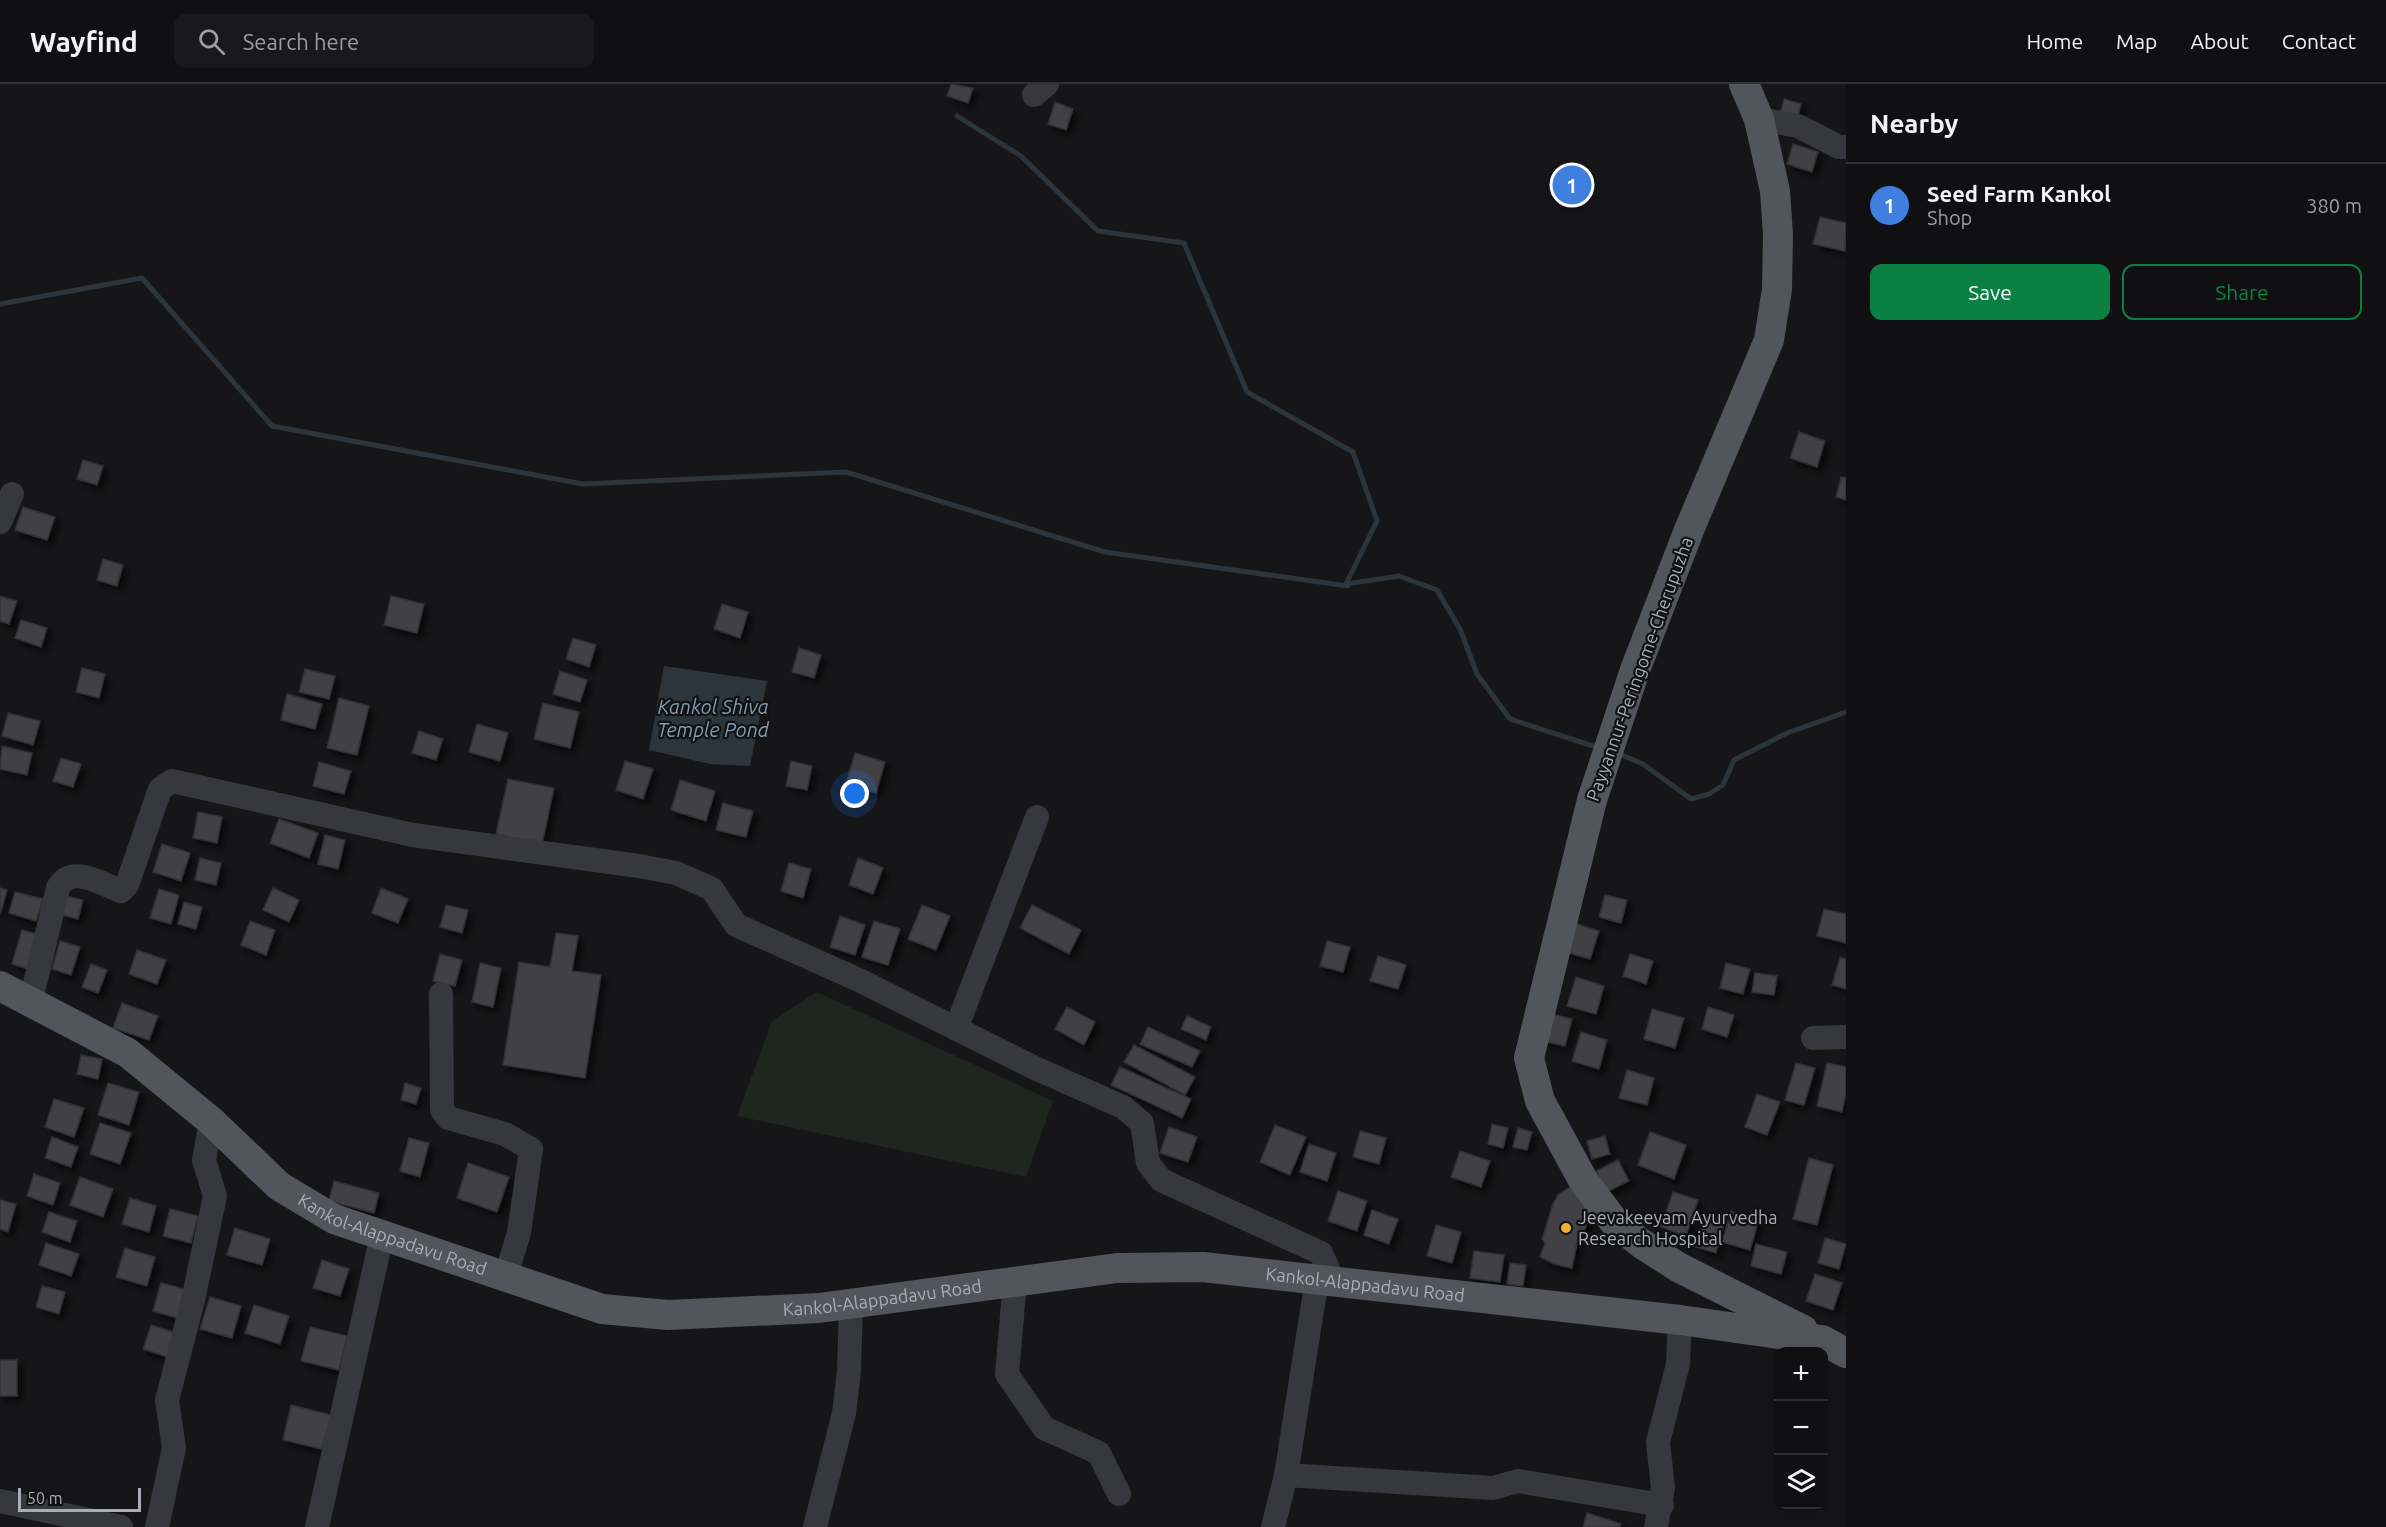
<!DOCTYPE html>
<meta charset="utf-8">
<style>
:root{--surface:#101012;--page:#19191b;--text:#f1f3f6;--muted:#9c9d9f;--line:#303032;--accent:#0b8043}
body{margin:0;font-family:Ubuntu,sans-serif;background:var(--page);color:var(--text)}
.controls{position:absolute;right:18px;bottom:18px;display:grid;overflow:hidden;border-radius:12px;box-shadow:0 3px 9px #0003}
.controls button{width:54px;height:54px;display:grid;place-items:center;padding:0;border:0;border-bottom:2px solid var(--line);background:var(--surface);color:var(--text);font:30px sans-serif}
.scale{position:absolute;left:18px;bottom:15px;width:123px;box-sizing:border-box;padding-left:6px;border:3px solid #a8adb8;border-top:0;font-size:16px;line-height:21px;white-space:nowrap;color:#a8adb8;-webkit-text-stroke:4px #111113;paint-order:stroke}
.you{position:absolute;left:855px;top:710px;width:21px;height:21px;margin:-15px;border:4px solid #fff;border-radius:50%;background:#1a73e8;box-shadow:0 0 0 9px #1a73e833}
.badge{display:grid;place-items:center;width:39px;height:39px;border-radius:50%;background:var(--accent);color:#fff;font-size:20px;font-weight:700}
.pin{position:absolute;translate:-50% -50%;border:3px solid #fff;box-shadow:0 2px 6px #0006}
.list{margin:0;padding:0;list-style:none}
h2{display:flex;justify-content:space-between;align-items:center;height:78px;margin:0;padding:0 24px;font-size:26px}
h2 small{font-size:20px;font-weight:400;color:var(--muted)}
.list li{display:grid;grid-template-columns:39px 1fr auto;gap:18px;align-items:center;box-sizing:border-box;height:84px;padding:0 24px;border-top:2px solid var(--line)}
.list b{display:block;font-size:22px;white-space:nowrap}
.list p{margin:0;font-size:20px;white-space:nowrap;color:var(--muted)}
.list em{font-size:20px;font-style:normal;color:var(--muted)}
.actions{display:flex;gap:12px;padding:18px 24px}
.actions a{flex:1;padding:14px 0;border:2px solid var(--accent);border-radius:12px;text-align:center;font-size:21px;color:var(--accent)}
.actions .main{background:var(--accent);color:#fff}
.icon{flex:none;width:33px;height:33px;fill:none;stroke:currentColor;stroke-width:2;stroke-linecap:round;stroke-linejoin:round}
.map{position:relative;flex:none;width:1846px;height:1443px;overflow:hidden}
header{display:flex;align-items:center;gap:36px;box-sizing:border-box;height:84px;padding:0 30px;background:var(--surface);border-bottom:2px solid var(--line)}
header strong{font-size:28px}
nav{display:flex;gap:33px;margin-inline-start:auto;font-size:21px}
.search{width:420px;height:54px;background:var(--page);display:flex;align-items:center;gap:15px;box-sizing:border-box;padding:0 21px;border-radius:12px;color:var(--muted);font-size:22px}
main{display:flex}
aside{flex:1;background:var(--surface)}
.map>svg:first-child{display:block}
.green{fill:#1e261f}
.water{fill:#2c353c}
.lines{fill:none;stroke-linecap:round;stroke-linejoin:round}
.stream{stroke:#2c353c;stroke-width:5}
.building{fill:#404145;stroke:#303034;stroke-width:1.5;filter:url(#shadow)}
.minor{stroke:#37383d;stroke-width:24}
.major{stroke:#53555c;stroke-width:30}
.poi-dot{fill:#f2b134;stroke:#111113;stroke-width:2}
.labels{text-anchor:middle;stroke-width:4.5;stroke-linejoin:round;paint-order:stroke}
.street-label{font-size:18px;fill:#a8adb8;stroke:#111113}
.poi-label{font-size:18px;fill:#a8adb8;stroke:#111113;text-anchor:start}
.water-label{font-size:20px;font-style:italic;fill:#7f9bb3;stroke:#111113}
</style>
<header>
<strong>Wayfind</strong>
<div class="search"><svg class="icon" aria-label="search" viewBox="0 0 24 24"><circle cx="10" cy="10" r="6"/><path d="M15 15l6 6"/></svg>Search here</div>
<nav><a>Home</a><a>Map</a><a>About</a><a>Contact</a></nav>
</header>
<main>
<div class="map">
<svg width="1846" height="1443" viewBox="0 0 1846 1443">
<defs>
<filter id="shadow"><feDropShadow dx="5" dy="5" stdDeviation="3" flood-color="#0009"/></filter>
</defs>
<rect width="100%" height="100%" fill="#161618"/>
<path class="green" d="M817 908 1053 1017 1026 1093 737 1032 772 937Z"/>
<path class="water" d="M664 582 767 597 750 682 710 680 649 666Z"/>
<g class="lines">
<path class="stream" d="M957 32 1021 72 1098 147 1184 159 1247 308 1353 368 1377 437 1346 500
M0 220 142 194 272 342 583 400 846 388 1105 468 1348 502
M1346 500 1399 492 1437 506 1460 545 1477 590 1510 635 1599 664
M1617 669 1643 680 1691 715 1709 710 1723 701 1734 676 1787 649 1846 628"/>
</g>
<path class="building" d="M951 0 973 4 968 19 947 12Z
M1784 15 1801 20 1797 36 1780 31Z
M1055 18 1073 25 1066 46 1048 40Z
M1793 60 1818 68 1812 88 1787 80Z
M1820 133 1846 139 1845 167 1813 160Z
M1799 348 1825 357 1817 383 1790 374Z
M83 376 103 382 97 401 77 395Z
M1841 393 1846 394V416L1836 413Z
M23 423 55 433 47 456 15 446Z
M103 475 123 481 117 502 97 496Z
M0 512 17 517 9 540 0 537Z
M391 512 424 520 417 549 384 541Z
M722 520 748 528 740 554 714 545Z
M21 536 47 544 41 563 15 554Z
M573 554 596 561 589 583 566 575Z
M799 564 821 571 814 594 792 588Z
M82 584 105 590 99 614 76 608Z
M305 585 335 592 329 615 299 608Z
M560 587 587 596 580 618 553 610Z
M287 610 322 620 315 645 281 636Z
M339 614 369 622 357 671 327 664Z
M543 619 579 628 570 664 534 655Z
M8 629 40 637 33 661 2 652Z
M477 640 508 649 500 677 469 668Z
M419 647 443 655 436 676 412 669Z
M2 662 32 669 27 691 0 685Z
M855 669 885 678 876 709 846 700Z
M61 674 81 680 73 703 53 697Z
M625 677 653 685 643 715 616 706Z
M791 677 812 682 807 706 786 702Z
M319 678 351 687 344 710 313 702Z
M508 695 554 704 542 760 496 750Z
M680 696 715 707 706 737 671 726Z
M723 719 753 727 746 753 716 746Z
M198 728 222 733 217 759 193 754Z
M279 735 318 749 309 774 270 759Z
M325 751 345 756 338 785 318 780Z
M162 760 190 769 181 797 153 788Z
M200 774 221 779 216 801 195 796Z
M858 774 883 784 873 810 849 801Z
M789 779 811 785 803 814 781 807Z
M0 804 7 806 0 830Z
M273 804 299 816 289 838 263 826Z
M381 804 408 815 398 839 372 829Z
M159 805 179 811 171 840 150 834Z
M15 808 43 815 36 837 9 829Z
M1605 811 1627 816 1621 839 1599 833Z
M66 812 83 816 78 835 62 831Z
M184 818 202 823 196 845 178 840Z
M446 821 468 826 462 849 440 843Z
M922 821 950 832 936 866 908 855Z
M1032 821 1081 846 1069 870 1020 844Z
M1824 825 1846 830V859L1817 852Z
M840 832 865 841 855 871 830 863Z
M250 837 275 846 266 871 241 861Z
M874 837 900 845 888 881 862 873Z
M1568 837 1599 847 1590 875 1559 866Z
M22 846 44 852 34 887 12 880Z
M556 849 578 852 572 887 601 891 585 994 503 981 519 878 550 883Z
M60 857 80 863 71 891 52 885Z
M1327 857 1350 863 1343 888 1320 882Z
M137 866 166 876 157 900 129 890Z
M440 870 462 876 455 902 433 897Z
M1630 870 1653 877 1646 900 1623 892Z
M1378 872 1406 881 1398 905 1370 897Z
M1840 873 1846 875V905L1832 901Z
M480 879 501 884 493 923 472 918Z
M1726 879 1750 885 1743 910 1720 904Z
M91 880 107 886 98 909 82 903Z
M1755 889 1777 892 1774 911 1752 908Z
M1576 893 1604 902 1596 930 1567 922Z
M122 919 158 932 149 956 113 944Z
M1067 923 1095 938 1084 961 1055 945Z
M1708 923 1734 931 1727 953 1702 945Z
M1652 925 1684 934 1675 964 1644 955Z
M1548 929 1572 935 1565 962 1542 957Z
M1187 932 1211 943 1206 956 1181 945Z
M1148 943 1200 967 1192 983 1140 960Z
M1581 948 1607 956 1599 985 1572 977Z
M1134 961 1195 993 1185 1011 1124 978Z
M81 971 102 975 98 995 77 990Z
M1796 979 1815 984 1804 1021 1785 1016Z
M1827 979 1846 983V1009L1842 1028 1817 1022Z
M1120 983 1191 1015 1182 1034 1111 1001Z
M1627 986 1654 994 1647 1021 1619 1014Z
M108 999 139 1008 129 1041 98 1031Z
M405 999 421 1004 416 1020 401 1016Z
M1757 1010 1780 1018 1767 1051 1745 1043Z
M54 1015 84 1024 74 1053 45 1043Z
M100 1039 131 1049 120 1080 90 1070Z
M1492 1040 1508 1044 1503 1064 1488 1060Z
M1275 1041 1306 1053 1290 1091 1260 1078Z
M1169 1043 1197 1053 1188 1078 1160 1069Z
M1518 1044 1532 1048 1527 1066 1513 1063Z
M1360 1047 1386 1054 1379 1080 1353 1073Z
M1650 1048 1686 1061 1674 1095 1638 1081Z
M1605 1052 1610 1070 1592 1075 1587 1057Z
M52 1053 78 1063 71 1083 45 1074Z
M409 1054 429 1059 420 1093 400 1087Z
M1309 1060 1336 1069 1327 1097 1300 1088Z
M1460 1067 1490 1077 1481 1103 1451 1093Z
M1809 1074 1833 1081 1817 1141 1793 1135Z
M1618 1076 1629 1097 1607 1108 1596 1087Z
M468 1079 509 1093 497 1128 457 1114Z
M34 1090 60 1099 53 1121 27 1112Z
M80 1093 113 1105 103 1133 70 1121Z
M334 1097 379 1109 374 1129 329 1117Z
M1570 1103 1591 1125 1582 1155 1578 1154 1572 1184 1554 1180 1540 1173 1545 1159 1542 1155 1553 1120 1558 1111Z
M1338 1107 1367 1117 1357 1147 1328 1137Z
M1673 1108 1698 1116 1686 1152 1661 1143Z
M130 1114 156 1122 149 1148 122 1140Z
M0 1116 16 1120 8 1148 0 1145Z
M170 1125 198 1132 191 1159 163 1152Z
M1372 1126 1398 1135 1389 1160 1364 1151Z
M1731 1127 1759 1135 1750 1166 1722 1158Z
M49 1128 77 1137 70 1158 42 1148Z
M1705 1130 1725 1136 1716 1169 1696 1163Z
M1436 1141 1461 1148 1452 1179 1427 1172Z
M235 1144 270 1155 262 1181 227 1171Z
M1825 1154 1846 1160 1839 1185 1818 1179Z
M46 1159 79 1170 71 1192 39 1181Z
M1756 1160 1787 1168 1781 1190 1751 1182Z
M125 1164 155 1173 147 1202 116 1193Z
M1474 1167 1504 1171 1500 1198 1470 1194Z
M322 1176 349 1185 340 1212 313 1204Z
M1510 1179 1526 1181 1523 1202 1507 1200Z
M1815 1190 1842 1199 1833 1226 1806 1217Z
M161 1199 188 1206 180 1235 153 1227Z
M42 1202 65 1208 59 1230 36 1223Z
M210 1213 241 1222 232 1254 200 1245Z
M254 1221 289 1232 280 1260 245 1249Z
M151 1241 182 1251 174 1275 143 1265Z
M310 1243 347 1252 339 1286 301 1277Z
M0 1276H17V1312H0Z
M291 1321 331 1331 322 1365 283 1356Z
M1587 1429 1621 1440 1620 1443H1583Z"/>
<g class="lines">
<path class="minor" d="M1034 11 1047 0
M1759 35 1798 42 1839 63H1846
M0 438 12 410
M441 910 442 1026 448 1034 505 1050 531 1065 519 1149 505 1194
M31 916 58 804C71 780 100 799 121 807L127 801 160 705 172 697 413 751 639 782 676 789 712 805 736 841 861 897 1037 985 1123 1023 1142 1039 1148 1079 1161 1096 1321 1169 1333 1197
M956 945 1037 733
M1813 954 1846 953
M1317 1195 1286 1391 1493 1404 1518 1397 1662 1421
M1015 1197 1007 1290 1044 1344 1099 1369 1119 1410
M0 1417 121 1443
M157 1443 174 1364 167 1316 193 1216 215 1112 204 1076 211 1037
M317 1443 382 1151
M815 1443 844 1329 849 1287 851 1219
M1273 1443 1286 1391
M1656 1443 1663 1404 1658 1358 1678 1280 1680 1236"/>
<g class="major">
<path d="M1744 0 1759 35 1775 107 1778 151 1777 205 1769 256 1689 446 1635 586 1592 716 1529 974 1540 1017 1583 1096 1615 1139 1642 1160 1678 1183 1803 1246"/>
<path id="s1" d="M0 902 128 969 211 1037 279 1102 334 1135 602 1225 668 1231 819 1224 1117 1184 1203 1183 1680 1236 1822 1256 1846 1269"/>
</g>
</g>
<circle class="poi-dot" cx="1566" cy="1144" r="6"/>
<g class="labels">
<g class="street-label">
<text transform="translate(1640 585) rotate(-70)" y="6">Payyannur-Peringome-Cherupuzha</text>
<text dy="6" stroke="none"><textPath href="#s1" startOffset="470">Kankol-Alappadavu Road</textPath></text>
<text dy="6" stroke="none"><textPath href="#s1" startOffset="1460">Kankol-Alappadavu Road</textPath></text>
<text dy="6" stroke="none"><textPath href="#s1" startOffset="974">Kankol-Alappadavu Road</textPath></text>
</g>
<g class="poi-label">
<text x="1578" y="1140">Jeevakeeyam Ayurvedha<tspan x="1578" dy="21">Research Hospital</tspan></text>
</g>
<g class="water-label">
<text x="713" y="630">Kankol Shiva<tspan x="713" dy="23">Temple Pond</tspan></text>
</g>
</g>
</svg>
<div class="controls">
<button>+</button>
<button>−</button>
<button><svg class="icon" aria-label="layers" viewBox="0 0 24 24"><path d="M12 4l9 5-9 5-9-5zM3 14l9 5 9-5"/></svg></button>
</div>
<div class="scale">50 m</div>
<div class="you"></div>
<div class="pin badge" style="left:1572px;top:101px;background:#3f7fe0">1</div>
</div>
<aside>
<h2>Nearby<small></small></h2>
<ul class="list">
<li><span class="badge" style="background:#3f7fe0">1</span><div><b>Seed Farm Kankol</b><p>Shop</p></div><em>380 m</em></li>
</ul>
<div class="actions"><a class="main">Save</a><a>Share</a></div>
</aside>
</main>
